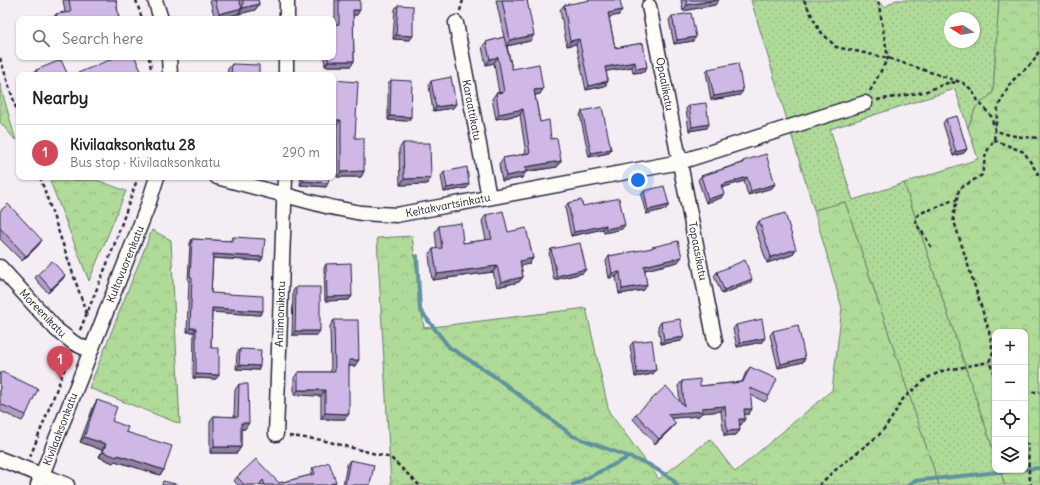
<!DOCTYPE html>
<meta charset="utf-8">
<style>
:root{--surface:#fff;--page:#f6f6f6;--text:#202124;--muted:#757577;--line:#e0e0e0;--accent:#d1495b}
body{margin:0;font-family:Delius,sans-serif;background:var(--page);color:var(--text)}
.controls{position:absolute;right:12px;bottom:12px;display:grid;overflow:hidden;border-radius:8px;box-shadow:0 1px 3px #0004}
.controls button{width:36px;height:36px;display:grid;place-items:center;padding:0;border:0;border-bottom:1px solid var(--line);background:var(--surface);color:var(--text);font:20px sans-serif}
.compass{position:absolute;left:944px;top:12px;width:36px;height:36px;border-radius:50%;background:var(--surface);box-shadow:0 1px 3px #0004;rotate:281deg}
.you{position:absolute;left:638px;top:180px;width:14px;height:14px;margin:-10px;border:3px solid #fff;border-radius:50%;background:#1a73e8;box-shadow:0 0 0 6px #1a73e833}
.badge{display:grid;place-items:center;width:26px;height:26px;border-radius:50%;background:var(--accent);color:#fff;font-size:13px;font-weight:700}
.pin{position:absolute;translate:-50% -33px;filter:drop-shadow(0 1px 2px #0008)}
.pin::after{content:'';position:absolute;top:21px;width:14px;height:12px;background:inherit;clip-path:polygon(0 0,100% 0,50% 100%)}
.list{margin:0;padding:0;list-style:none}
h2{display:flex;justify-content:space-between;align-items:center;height:52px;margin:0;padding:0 16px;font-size:17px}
h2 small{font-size:13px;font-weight:400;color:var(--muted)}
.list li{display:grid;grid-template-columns:26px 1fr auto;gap:12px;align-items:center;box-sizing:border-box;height:56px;padding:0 16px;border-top:1px solid var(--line)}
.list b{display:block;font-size:15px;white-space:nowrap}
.list p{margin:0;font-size:13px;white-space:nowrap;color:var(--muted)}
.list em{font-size:13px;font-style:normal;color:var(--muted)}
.icon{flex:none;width:22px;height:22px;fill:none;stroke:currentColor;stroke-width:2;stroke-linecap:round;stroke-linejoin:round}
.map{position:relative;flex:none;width:1040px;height:485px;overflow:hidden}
.search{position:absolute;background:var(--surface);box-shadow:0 1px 3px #0004;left:16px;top:16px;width:320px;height:44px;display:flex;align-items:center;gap:10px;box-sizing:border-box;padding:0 14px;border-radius:8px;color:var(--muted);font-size:15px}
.panel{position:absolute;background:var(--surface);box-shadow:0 1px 3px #0004;left:16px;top:72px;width:320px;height:108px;border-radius:8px}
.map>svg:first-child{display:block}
.grass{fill:url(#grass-dots);stroke:#687e69;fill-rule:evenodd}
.forest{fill:url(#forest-crowns);stroke:#687e69}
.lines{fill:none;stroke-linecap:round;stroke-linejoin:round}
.stream{stroke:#6092a0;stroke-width:4}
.minor-casing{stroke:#22223b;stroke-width:17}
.path{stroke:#22223b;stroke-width:2.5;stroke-dasharray:4 3;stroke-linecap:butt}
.minor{stroke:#fdfcf7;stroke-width:14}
.wall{fill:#b29dc6;stroke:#22223b}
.shaded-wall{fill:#9180a1;stroke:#22223b}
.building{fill:#cfb7e6;stroke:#22223b}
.labels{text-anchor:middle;stroke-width:3;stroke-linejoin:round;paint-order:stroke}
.street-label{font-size:11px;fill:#22223b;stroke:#fdfcf7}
</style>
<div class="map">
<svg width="1040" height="485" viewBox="0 0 1040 485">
<defs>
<pattern id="grass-dots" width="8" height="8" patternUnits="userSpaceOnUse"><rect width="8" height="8" fill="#afda97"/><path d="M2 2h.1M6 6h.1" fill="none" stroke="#96bb83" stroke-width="1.8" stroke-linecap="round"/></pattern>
<pattern id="forest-crowns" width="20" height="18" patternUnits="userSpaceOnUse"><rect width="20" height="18" fill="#afda97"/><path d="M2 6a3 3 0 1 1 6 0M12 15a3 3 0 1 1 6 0" fill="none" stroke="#96bb83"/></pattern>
</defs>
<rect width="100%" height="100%" fill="#f4eef4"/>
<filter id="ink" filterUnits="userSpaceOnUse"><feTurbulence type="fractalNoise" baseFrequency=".025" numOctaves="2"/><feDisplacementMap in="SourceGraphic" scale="8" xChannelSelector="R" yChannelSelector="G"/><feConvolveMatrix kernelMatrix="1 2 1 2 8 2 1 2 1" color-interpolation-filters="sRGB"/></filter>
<g filter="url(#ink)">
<path class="grass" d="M751 0H875L885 7 896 0H999L993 93 976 107 968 128 955 89 830 129 853 200 904 183 995 455V470H1000L1005 485H939L845 202 814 210ZM950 18H974V42H950Z"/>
<path class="forest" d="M999 0H1040V485H1005L1000 470H1025V332H995V455L904 183 978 159 968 128 976 107 993 93Z
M0 84 16 141 0 122Z
M97 180 126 191 89 281 50 181Z
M845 202 939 485H391L377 238 412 236 424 328 586 308 609 412 659 479 710 439 735 472 832 390 842 308 814 210Z
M152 230 171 240 180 424 89 388Z"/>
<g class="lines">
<path class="stream" d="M417 256 420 310 449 347 494 376 573 436 648 464 672 479 677 485
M1025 469 1040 468
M573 485 629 457
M909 485 914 481 1018 470"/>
<g class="minor-casing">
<path id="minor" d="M155 0 161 19
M649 6 715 341
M287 19V0
M456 23 489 197
M169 57 170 75
M286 75V57
M217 177 330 207 361 213 396 215 680 162 865 103
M0 267 57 330 74 343 91 351
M276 434 285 177
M0 459 67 485
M38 485 147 208 157 177"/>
</g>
<path class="path" d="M136 0 142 19
M804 0 819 30 836 47 888 58 963 83 971 89 978 101 991 116 995 130C1010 137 1024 137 1040 138
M460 11 463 0
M149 57 152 75
M0 58 19 117
M870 91 888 58 878 0
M877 100 924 92 950 82 957 83
M994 140 1024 152 1040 177
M40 177 87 315
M931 247 923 233 916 224V217C923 211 926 211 935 208 944 205 946 201 957 200
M80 330 111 254 138 177
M995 374 989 362 993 352 989 331 953 218 959 189 982 175 986 153 994 140 998 107 1011 82 1033 62 1040 49
M1025 392H1040
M289 436 322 440 391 458 419 485
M1025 443 1028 445 1029 474 1031 485
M30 457 70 355
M819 485 834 471 879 435 890 421 903 399 927 378 942 371 989 362"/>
<use href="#minor" class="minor"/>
</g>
<path class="wall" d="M63 0H116L119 19H52L56 14 65 12Z
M210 0H258L259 4 255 10 219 19H215Z
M335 0H360L357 15H353L354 61 351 66H325L324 57H333L335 25Z
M496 0H527L530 41 507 46 512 69 543 89 540 94 535 95 540 122 551 139 561 161 557 167 525 172 522 178 502 181 499 164 503 158 526 154 520 115 496 119 492 99 496 93H499L494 63 486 65 482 47 486 42 504 37Z
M681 0H719L715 5 683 11Z
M398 5 410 40 393 39 395 9Z
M564 5 619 15 609 17 615 48 643 43 644 72 633 73 632 67 606 71 608 81 605 86 586 90 576 44 567 46 560 10Z
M672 16 693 41 674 44 669 20Z
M232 64 259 75H227L228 69Z
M708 69 740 95 711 100 706 72Z
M36 70 68 75H32Z
M333 80 355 138 364 171 361 177H337V125Z
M391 80 411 117 408 121 388 120V84Z
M431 81 453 108 433 111 429 85Z
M689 105 707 128 689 131 686 109Z
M582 111 611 149 609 153 589 157 580 115Z
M946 119 967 149 964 153 953 156 943 123Z
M403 143 431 178 427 184 400 185 399 149Z
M743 161 775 184 772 188 748 195 744 181 721 188V198L706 203 698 180 701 176 741 163Z
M444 172 467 188 444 192 441 176Z
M301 177H329L326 187 300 185Z
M644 191 666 209 646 214 641 195Z
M568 203 622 229 604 233 603 229 571 236 565 207Z
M0 211 38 246 22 261 0 239Z
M486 215 508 232 533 258 529 264 521 265 523 277 519 282 497 287 493 272 432 280 429 255 433 249H437L435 232 439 226 463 243 486 240 482 221Z
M759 221 796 249 792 255 767 263 755 227Z
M233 237 263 257 261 261 213 258 211 293 260 315 212 312 211 348 216 379 193 378 194 332H187L189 281H188L190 243 192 239 230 241Z
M652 247 678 262 645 270 644 290 619 294 616 277 609 278 606 261 609 256 650 249Z
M551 249 586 269 583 273 554 280 549 253Z
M326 264 352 296 349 300 325 301 324 268Z
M717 272 750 283 722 294 714 276Z
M38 274 63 279 48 293 35 278Z
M296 287 317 335H292L293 291Z
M334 320 355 366H349L345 419H321V396L294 395V378L298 372H331L330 326Z
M661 322 681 341 661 344 658 326Z
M736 325 762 342 737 347 733 329Z
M773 331 805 358 803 362 778 368 770 335Z
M633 342 656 370 653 374 635 377 630 346Z
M240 349 258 370 236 369 237 353Z
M750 367 769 396 765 402 751 395 749 414H745L741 425H739L740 430 736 435 724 436 721 411 701 413 699 416 672 418V428L655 444 633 419 636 414 680 401 678 386 682 381 700 386 742 382 746 372Z
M0 373 26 415 22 421 0 411Z
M239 384 245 429H241V447L237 453H210V422L214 416 234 417 235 390Z
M97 400 112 421 126 432 164 470 160 475 115 461 113 463 99 457 102 450 80 442 94 405Z
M350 460 370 485H343L347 464Z
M313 468 334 485H261V484L260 485H238L234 481 237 477 279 483 311 475V472Z"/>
<path class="shaded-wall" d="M716 0H719L715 5 683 11 687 5Z
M259 4 255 10 239 14 243 8Z
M242 8 238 14 219 19H216L219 14Z
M353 10H360L357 15H349Z
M622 10 619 15 605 18 608 13Z
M396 35 413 36 410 40 393 39Z
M534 35 530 41 506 46 510 40Z
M696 37 693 41 674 44 677 40Z
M579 39 576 44 567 46 570 41Z
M498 57 494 63 486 65 490 59Z
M328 61H354L351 66H325Z
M635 62 632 67 602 72 605 67Z
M647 67 644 72 633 73 636 69Z
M608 81 605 86 586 90 589 86Z
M543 89 540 94 530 96 534 90Z
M743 91 740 95 711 100 714 96Z
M456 104 453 108 433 111 436 107Z
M523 109 520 115 496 119 499 114Z
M390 116 411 117 408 121 388 120Z
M333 120H341L337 125H333Z
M709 124 707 128 689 131 692 127Z
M611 149 609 153 589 157 591 153Z
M967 149 964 153 953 156 956 152Z
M561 161 557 167 521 172 525 167Z
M364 171 361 177H337L341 172Z
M526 172 522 178 502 181 506 176Z
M747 177 744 181 718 189 721 185Z
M431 178 427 184 400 185 404 179Z
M303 181 328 183 326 187 300 185Z
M469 184 467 188 444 192 447 188Z
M775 184 772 188 748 195 751 191Z
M724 194 721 198 706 203 708 199Z
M669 205 666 209 646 214 648 210Z
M606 225 603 229 571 236 574 232Z
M625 225 622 229 604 233 606 229Z
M42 240 38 246 22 261 26 256Z
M796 249 792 255 767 263 771 257Z
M213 254 263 257 261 261 211 258Z
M682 257 678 262 641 271 644 266Z
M533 258 529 264 516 267 520 261Z
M497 266 493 272 432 280 437 274Z
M586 269 583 273 554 280 557 276Z
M620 272 616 277 609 278 612 273Z
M65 275 63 279 48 293 51 289Z
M523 277 519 282 497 287 501 282Z
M752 279 750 283 722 294 724 290Z
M647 285 644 290 619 294 622 289Z
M352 296 349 300 325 301 327 297Z
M212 308 263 311 260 315 209 312Z
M190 328H196L194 332H187Z
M295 331H320L317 335H292Z
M684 337 681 341 661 344 664 340Z
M765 338 762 342 737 347 740 343Z
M805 358 803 362 778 368 781 364Z
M349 360H359L355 366H345Z
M239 365 260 366 258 370 236 369Z
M656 370 653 374 635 377 637 373Z
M196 374 219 375 216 379 193 378Z
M298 390H325L321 396 294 395Z
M725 406 721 411 701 413 699 416 664 419 667 414 702 408Z
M744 409H752L749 414 741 415Z
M325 413 349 414 345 419H321Z
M739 419H745L741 425H735Z
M241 423H249L245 429H237Z
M676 423 672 428 655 444 659 439Z
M740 430 736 435 724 436 727 431Z
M84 437 106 444 102 450 80 442Z
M214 447H241L237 453H210Z
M103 452 118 455 164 470 160 475 115 461 113 463 99 457Z
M336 482 334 485H328Z"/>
<path class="building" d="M69 0H116L119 19H57L56 14 71 12Z
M215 0H239L242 8 219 14Z
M243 0H258L259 4 243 8Z
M339 0H360V10H353L354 61H328V57H333V25L339 24Z
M502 0H527L534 35 510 40Z
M591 0H620L622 10 608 13 615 48 643 43 647 67 636 69 635 62 605 67 608 81 589 86 579 39 570 41 564 5Z
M686 0H716L687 5Z
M398 5 413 6V36L396 35Z
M691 13 696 37 677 40 672 16Z
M504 37 512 69 539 64 543 89 534 90 540 122 549 120 551 139 557 138 561 161 525 167 526 172 506 176 503 158 530 153 523 109 499 114 496 93 504 92 498 57 490 59 486 42Z
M113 57H135L141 71V75H73L114 58Z
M61 60 68 75H38L36 70Z
M738 63 743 91 714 96 708 69Z
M232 64 259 65V75H231Z
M451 77 456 104 436 107 431 81Z
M333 80 358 82 355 138H364V171L341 172V120H333Z
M391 80 412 81 411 117 390 116Z
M706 103 709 124 692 127 689 105Z
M602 107 611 149 591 153 582 111Z
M957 116 967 149 956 152 946 119Z
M403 143H430L431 178 404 179Z
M766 154 775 184 751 191 747 177 721 185 724 194 708 199 701 176 743 163V161Z
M467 167 469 184 447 188 444 172Z
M303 177H329L328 183 303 181Z
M664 186 669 205 648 210 644 191Z
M619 198 625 225 606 229V225L574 232 568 203 581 200 583 206Z
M8 204 42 240 26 256 0 228V211Z
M503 211 508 232 526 228 533 258 520 261 523 277 501 282 497 266 437 274 433 249 442 248 439 226 461 223 463 243 492 239 486 215Z
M785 213 796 249 771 257 759 221Z
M233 237 265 239 263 257 213 254 211 293 263 296V311L212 308 211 348H219V375L196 374V328H190L192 277H190L192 239 233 241Z
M678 241 682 257 644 266 647 285 622 289 620 272 612 273 609 256 652 248V247Z
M580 243 586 269 557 276 551 249Z
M745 260 752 279 724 290 717 272Z
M52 261 65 275 51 289 38 274Z
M351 263 352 296 327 297 326 264Z
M296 287H320V331H295Z
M680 319 684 337 664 340 661 322Z
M762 319 765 338 740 343 736 325Z
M334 320H358L359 360H349V414L325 413V390H298V372H335Z
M798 325 805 358 781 364 773 331Z
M652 340 656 370 637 373 633 342Z
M240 349 261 350 260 366 239 365Z
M750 367 777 379 769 396 750 388 752 409H744L745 419H739L740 430 727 431 725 406 702 408V411L667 414 676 423 659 439 636 414 666 386 684 406 682 381 700 379V386L743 382Z
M2 372 38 389 26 415 0 404V373H1Z
M239 384H248L249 423H241V447H214V416L238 417Z
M97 400 117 407 112 421 128 427 126 432 172 446 164 470 118 455 117 457 103 452 106 444 84 437Z
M256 459 279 483 315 474 313 468 329 462 336 482 328 485H265L263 480 259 485H245L237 477Z
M350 460 374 465 370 485H345Z
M163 481 179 485H162Z"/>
</g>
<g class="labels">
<g class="street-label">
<text transform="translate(665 84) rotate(79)" y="4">Opaalikatu</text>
<text transform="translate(472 110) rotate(79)" y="4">Karaattikatu</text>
<text transform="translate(448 205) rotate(-11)" y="4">Keltakvartsinkatu</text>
<text transform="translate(698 251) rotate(79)" y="4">Topaasikatu</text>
<text transform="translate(125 264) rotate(-68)" y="4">Kultavuorenkatu</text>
<text transform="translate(43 313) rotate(46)" y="4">Moreenikatu</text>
<text transform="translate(280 314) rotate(-88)" y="4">Antimonikatu</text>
<text transform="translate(60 429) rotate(-69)" y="4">Kivilaaksonkatu</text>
</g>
</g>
</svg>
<div class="controls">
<button>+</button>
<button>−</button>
<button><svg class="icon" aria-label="locate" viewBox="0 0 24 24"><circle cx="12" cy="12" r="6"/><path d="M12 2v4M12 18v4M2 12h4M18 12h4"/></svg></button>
<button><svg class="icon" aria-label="layers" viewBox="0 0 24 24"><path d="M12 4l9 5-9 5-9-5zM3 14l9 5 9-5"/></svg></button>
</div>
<svg class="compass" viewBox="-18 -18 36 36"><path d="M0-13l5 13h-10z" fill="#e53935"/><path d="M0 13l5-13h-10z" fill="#757577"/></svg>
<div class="you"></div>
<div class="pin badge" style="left:60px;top:379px">1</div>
<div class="search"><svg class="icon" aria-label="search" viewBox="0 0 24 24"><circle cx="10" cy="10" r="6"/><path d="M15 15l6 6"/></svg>Search here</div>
<section class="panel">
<h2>Nearby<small></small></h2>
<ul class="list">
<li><span class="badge">1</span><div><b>Kivilaaksonkatu 28</b><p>Bus stop · Kivilaaksonkatu</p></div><em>290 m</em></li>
</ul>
</section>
</div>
